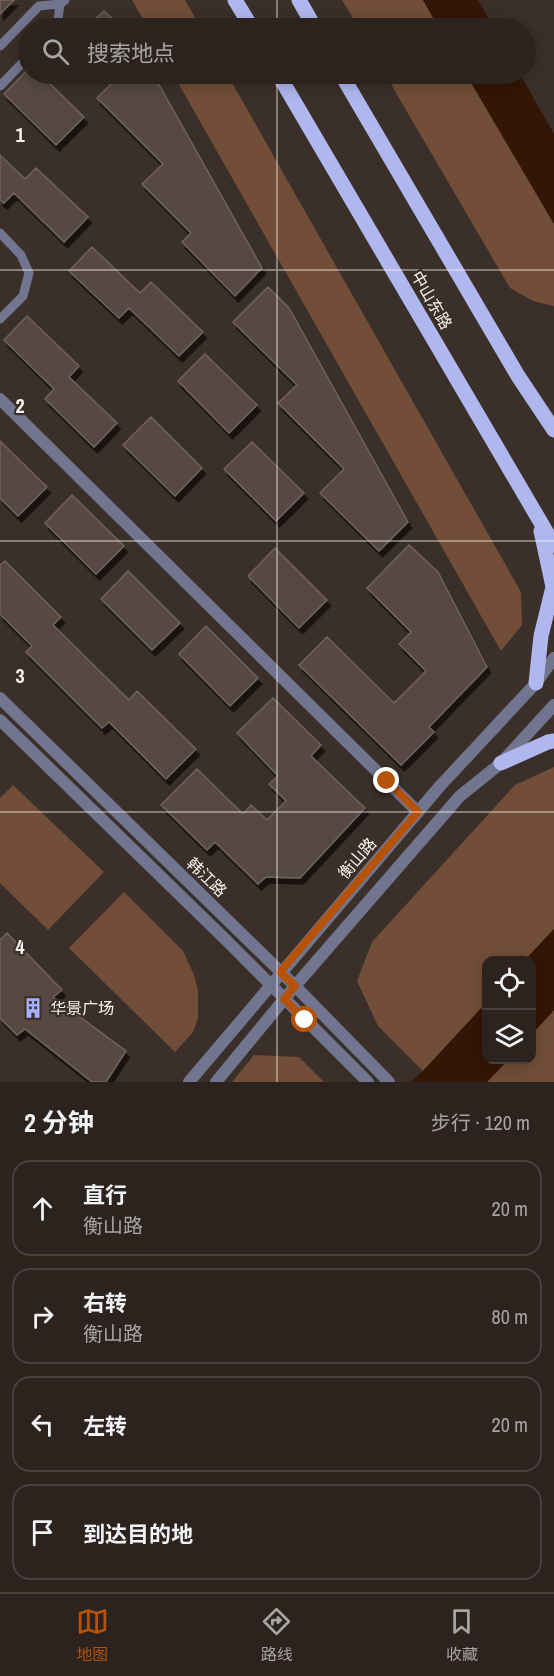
<!DOCTYPE html>
<html lang="zh">
<meta charset="utf-8">
<style>
:root{--surface:#2c231f;--page:#382f2c;--text:#f1f3f6;--muted:#a6a4a4;--line:#48403d;--accent:#b45309}
body{margin:0;font-family:"Archivo Narrow","Noto Sans SC",sans-serif;background:var(--page);color:var(--text)}
.controls{position:absolute;right:18px;bottom:18px;display:grid;overflow:hidden;border-radius:12px;box-shadow:0 3px 15px #0003}
.controls button{width:54px;height:54px;display:grid;place-items:center;padding:0;border:0;border-bottom:2px solid var(--line);background:var(--surface);color:var(--text);font:30px sans-serif}
.stop{position:absolute;width:18px;height:18px;margin:-14px;border:4px solid #b45309;border-radius:50%;background:#fff}
.stop.end{background:#b45309;border-color:#fff;box-shadow:0 2px 6px #0008}
.list{margin:0;padding:0;list-style:none}
h2{display:flex;justify-content:space-between;align-items:center;height:78px;margin:0;padding:0 24px;font-size:26px}
h2 small{font-size:20px;font-weight:400;color:var(--muted)}
.list li{display:grid;grid-template-columns:39px 1fr auto;gap:18px;align-items:center;box-sizing:border-box;height:96px;margin:0 12px 12px;padding:0 12px;border:2px solid var(--line);border-radius:18px}
.list b{display:block;font-size:22px;white-space:nowrap}
.list p{margin:0;font-size:20px;white-space:nowrap;color:var(--muted)}
.list em{font-size:20px;font-style:normal;color:var(--muted)}
.icon{flex:none;width:33px;height:33px;fill:none;stroke:currentColor;stroke-width:2;stroke-linecap:round;stroke-linejoin:round}
.map{position:relative;flex:none;width:554px;height:1082px;overflow:hidden}
.search{position:absolute;background:var(--surface);box-shadow:0 3px 15px #0003;left:18px;right:18px;top:18px;height:66px;display:flex;align-items:center;gap:15px;box-sizing:border-box;padding:0 21px;border-radius:33px;color:var(--muted);font-size:22px}
.sheet{height:510px;background:var(--surface)}
nav{display:flex;justify-content:space-around;align-items:center;box-sizing:border-box;height:84px;border-top:2px solid var(--line);background:var(--surface);font-size:16px;color:var(--muted)}
nav a{display:grid;justify-items:center;gap:3px}
nav .on{color:var(--accent)}
.map>svg:first-child{display:block}
.green{fill:#724e39}
.water{fill:#331603}
.building{fill:#564942;stroke:#70625b;stroke-width:1.5;filter:url(#shadow)}
.lines{fill:none;stroke-linecap:round;stroke-linejoin:round}
.service{stroke:#717590;stroke-width:9}
.minor{stroke:#717590;stroke-width:12}
.tertiary{stroke:#717590;stroke-width:12}
.primary{stroke:#afb7ee;stroke-width:15}
.route{stroke:#b45309;stroke-width:8}
.grid{fill:none;stroke:#faf2ee;stroke-width:1.5;stroke-opacity:0.55}
.labels{text-anchor:middle;stroke-width:4.5;stroke-linejoin:round;paint-order:stroke}
.street-label{font-size:16px;fill:#faf2ee;stroke:#3b2f29}
.poi-label{font-size:16px;fill:#faf2ee;stroke:#3b2f29;text-anchor:start}
.grid-label{font-size:20px;text-anchor:middle;font-weight:bold;fill:#faf2ee;stroke:#3b2f29;stroke-width:4.5;stroke-linejoin:round;paint-order:stroke}
</style>
<div class="map">
<svg width="554" height="1082" viewBox="0 0 554 1082">
<defs>
<filter id="shadow"><feDropShadow dx="3.5" dy="6" stdDeviation="0" flood-color="#0009"/></filter>
</defs>
<rect width="100%" height="100%" fill="#3b2f29"/>
<path class="green" d="M132 0H185L201 28H148Z
M342 0H423L439 28H359Z
M173 74H227L521 592 522 625 501 651Z
M385 74H466L554 224V306L533 301 510 288Z
M554 767V929L525 960H486V1003L423 1071 378 1026 357 981 372 942 515 785Z
M13 785 104 872 48 930 0 883V798Z
M124 892 183 951 194 975 198 990V1018L193 1032 175 1052 69 948Z
M554 1010V1082H487L508 1060H532V1034Z
M254 1055 299 1057 324 1082H232Z"/>
<path class="water" d="M423 0H478L494 28H439Z
M466 74H520L554 134V224Z
M554 929V1010L532 1034V960H525Z
M486 1003V1060H508L487 1082H410L423 1071Z"/>
<path class="building" d="M0 0H14L0 14Z
M104 11 122 28H86Z
M28 69V74H40L84 117 56 145 4 94Z
M105 74H153L262 268 235 296 182 242 191 233 142 184 163 164 97 98 113 82Z
M0 155 25 179 36 168 88 217 64 242 14 193 4 203 0 200Z
M92 247 140 293 151 282 203 332 179 356 129 308 119 318 69 271Z
M268 287 289 308 408 522 379 551 320 493 344 469 278 403 297 385 233 322Z
M27 316 79 366 69 377 117 423 94 447 45 399 54 389 4 340Z
M205 354 257 405 229 433 178 381Z
M151 417 202 468 175 496 123 445Z
M0 441 47 487 18 516 0 498Z
M252 442 304 493 276 521 224 469Z
M72 495 124 546 96 574 45 523Z
M409 545 438 572 487 667 429 727 434 732 401 765 299 665 327 637 394 703 426 671 399 644 411 632 367 588Z
M275 548 327 600 299 628 248 576Z
M5 561 61 617 53 625 129 700 137 691 196 749 166 779 109 722 102 728 26 652 32 646 0 614V565Z
M128 571 180 623 152 650 101 599Z
M206 626 258 678 230 706 179 654Z
M273 698 321 745 311 756 365 808 300 878 266 877 258 884 215 842 207 850 161 805 197 769 243 814 251 805 267 820 286 801 269 784 278 776 237 733Z
M7 933 62 990 53 997 126 1051 106 1082H92L25 1029 17 1035 0 1018V940Z"/>
<g class="lines">
<path class="service" d="M57 28 60 4 65 0
M0 46 39 6 60 4
M0 86 28 57
M0 233 21 255 29 273 23 296 0 319"/>
<path class="minor" d="M0 399 418 812"/>
<path class="tertiary" d="M0 698 295 986 389 1082
M0 720 225 939 368 1082
M189 1082 440 786 536 683 554 658
M216 1082 295 986 460 796 501 763 554 705"/>
<path class="primary" d="M235 0 252 28
M299 0 315 28
M278 74 554 545
M341 74 518 376 554 430
M536 683 541 636 553 587 541 531
M501 763 548 742 554 741"/>
</g>
<g class="lines">
<path class="route" d="M305 1020 284 999 295 986 280 972 418 812 387 781"/>
</g>
<path class="grid" d="M277 0V28M277 74V1082M0 270H554M0 541H554M0 812H554"/>
<defs>
<g id="building-bare" transform="scale(1.62)"><path d="M-4-6H4V6H1V3H-1V6H-4ZM-2.5-4.3h1.7v1.8h-1.7ZM.8-4.3h1.7v1.8H.8ZM-2.5-1h1.7V.8h-1.7ZM.8-1h1.7V.8H.8Z" fill="#a7b0fc" stroke="#3b2f29" stroke-width="2.5" paint-order="stroke"/></g>
</defs>
<g fill-rule="evenodd">
<use href="#building-bare" x="33" y="1008"/>
</g>
<g class="labels">
<g class="street-label">
<text transform="translate(432 300) rotate(60)" y="6">中山东路</text>
<text transform="translate(357 858) rotate(-49)" y="6">衡山路</text>
<text transform="translate(207 877) rotate(44)" y="6">韩江路</text>
</g>
<g class="poi-label">
<text x="50" y="1014">华景广场</text>
</g>
</g>
<g class="grid-label">
<text x="20" y="142">1</text>
<text x="20" y="413">2</text>
<text x="20" y="683">3</text>
<text x="20" y="954">4</text>
</g>
</svg>
<div class="controls">
<button><svg class="icon" aria-label="locate" viewBox="0 0 24 24"><circle cx="12" cy="12" r="6"/><path d="M12 2v4M12 18v4M2 12h4M18 12h4"/></svg></button>
<button><svg class="icon" aria-label="layers" viewBox="0 0 24 24"><path d="M12 4l9 5-9 5-9-5zM3 14l9 5 9-5"/></svg></button>
</div>
<div class="stop" style="left:305px;top:1020px"></div>
<div class="stop end" style="left:387px;top:781px"></div>
<div class="search"><svg class="icon" aria-label="search" viewBox="0 0 24 24"><circle cx="10" cy="10" r="6"/><path d="M15 15l6 6"/></svg>搜索地点</div>
</div>
<section class="sheet">
<h2>2 分钟<small>步行 · 120 m</small></h2>
<ul class="list">
<li><svg class="icon" aria-label="ahead" viewBox="0 0 24 24"><path d="M12 20V5M6 11l6-6 6 6"/></svg><div><b>直行</b><p>衡山路</p></div><em>20 m</em></li>
<li><svg class="icon" aria-label="right" viewBox="0 0 24 24"><path d="M7 20v-9h11M14 6l5 5-5 5"/></svg><div><b>右转</b><p>衡山路</p></div><em>80 m</em></li>
<li><svg class="icon" aria-label="left" viewBox="0 0 24 24"><path d="M17 20v-9H6M10 6l-5 5 5 5"/></svg><div><b>左转</b></div><em>20 m</em></li>
<li><svg class="icon" aria-label="arrive" viewBox="0 0 24 24"><path d="M6 21V4h12l-3 4 3 4H6"/></svg><div><b>到达目的地</b></div></li>
</ul>
</section>
<nav>
<a class="on"><svg class="icon" aria-label="map" viewBox="0 0 24 24"><path d="M3 6l6-2 6 2 6-2v14l-6 2-6-2-6 2zM9 4v14M15 6v14"/></svg>地图</a>
<a><svg class="icon" aria-label="directions" viewBox="0 0 24 24"><path d="M12 3l9 9-9 9-9-9zM9 14v-3h6M13 9l2 2-2 2"/></svg>路线</a>
<a><svg class="icon" aria-label="saved" viewBox="0 0 24 24"><path d="M7 4h10v16l-5-4-5 4z"/></svg>收藏</a>
</nav>
